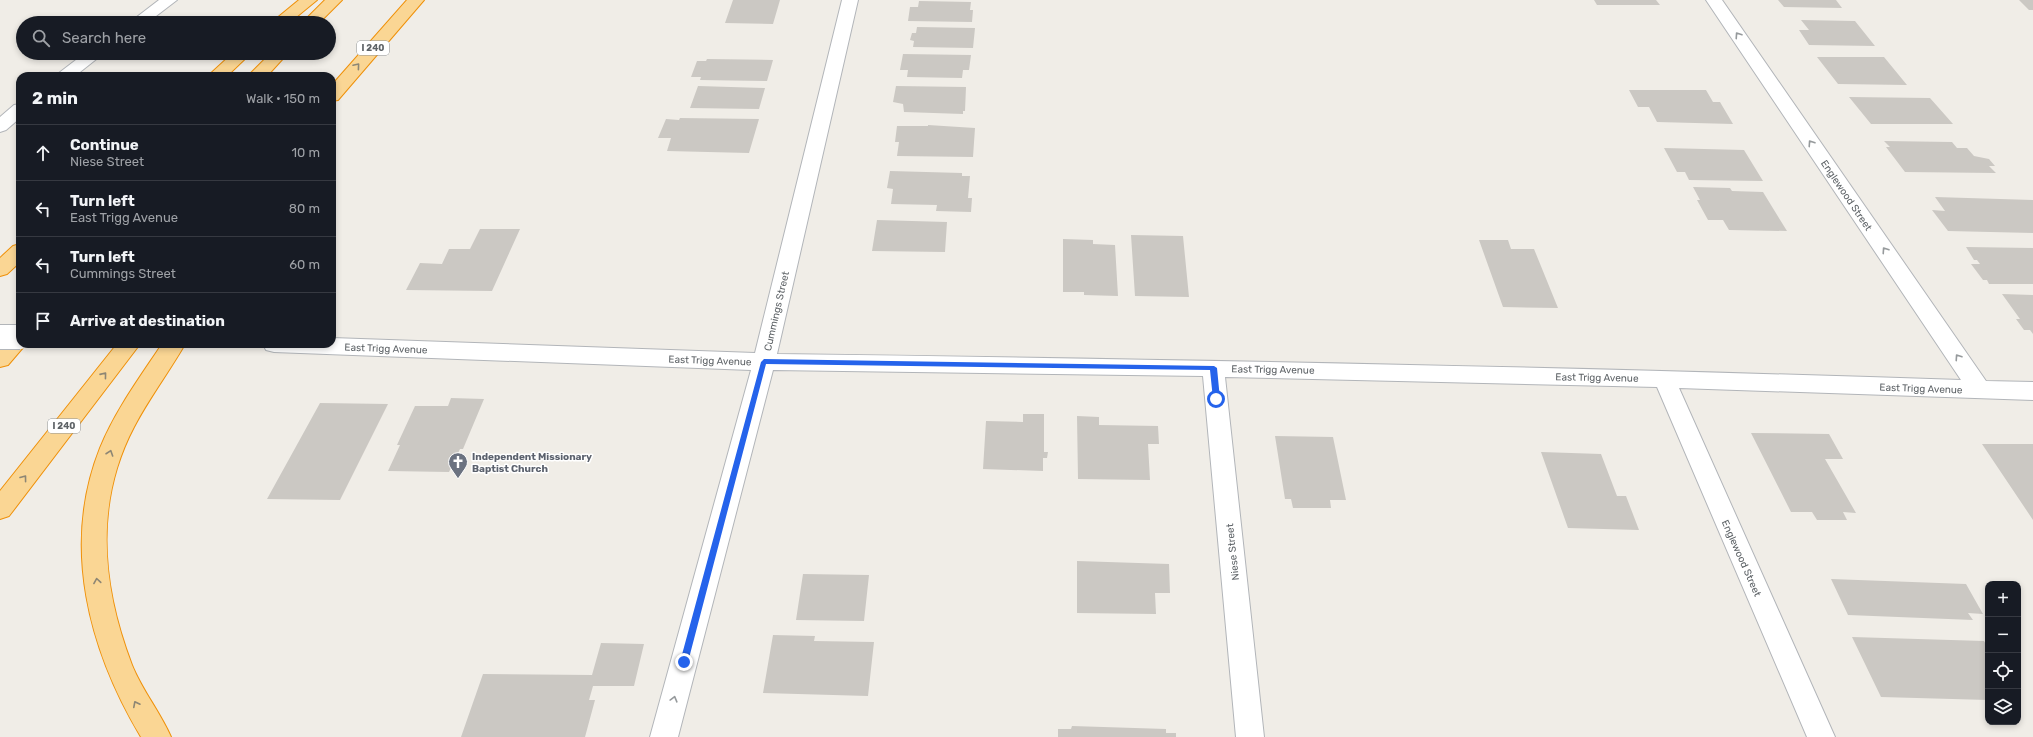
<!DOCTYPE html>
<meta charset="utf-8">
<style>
:root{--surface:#171b24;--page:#242831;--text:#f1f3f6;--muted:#9ea1a6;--line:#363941}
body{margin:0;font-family:Rubik,sans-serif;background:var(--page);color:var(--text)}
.controls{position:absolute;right:12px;bottom:12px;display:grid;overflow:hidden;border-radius:8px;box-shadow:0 2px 6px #0003}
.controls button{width:36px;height:36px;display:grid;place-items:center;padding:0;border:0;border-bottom:1px solid var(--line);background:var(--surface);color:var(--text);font:20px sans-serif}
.stop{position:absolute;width:12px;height:12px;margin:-9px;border:3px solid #2563eb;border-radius:50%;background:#fff}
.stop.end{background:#2563eb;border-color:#fff;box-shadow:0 1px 4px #0008}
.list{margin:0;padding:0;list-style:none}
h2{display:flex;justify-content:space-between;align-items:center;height:52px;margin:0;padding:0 16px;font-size:17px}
h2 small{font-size:13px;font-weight:400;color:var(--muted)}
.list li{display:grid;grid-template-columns:26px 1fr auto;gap:12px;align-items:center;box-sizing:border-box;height:56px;padding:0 16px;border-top:1px solid var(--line)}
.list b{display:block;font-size:15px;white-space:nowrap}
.list p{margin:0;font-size:13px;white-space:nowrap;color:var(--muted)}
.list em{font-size:13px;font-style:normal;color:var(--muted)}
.icon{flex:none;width:22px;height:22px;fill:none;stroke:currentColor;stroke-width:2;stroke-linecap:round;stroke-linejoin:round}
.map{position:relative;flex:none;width:2033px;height:737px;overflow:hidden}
.search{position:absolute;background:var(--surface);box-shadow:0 2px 6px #0003;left:16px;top:16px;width:320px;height:44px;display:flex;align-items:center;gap:10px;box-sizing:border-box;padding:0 14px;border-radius:22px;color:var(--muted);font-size:15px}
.panel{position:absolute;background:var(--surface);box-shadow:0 2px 6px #0003;left:16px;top:72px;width:320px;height:276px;border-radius:12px}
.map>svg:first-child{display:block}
.building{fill:#cbc8c3}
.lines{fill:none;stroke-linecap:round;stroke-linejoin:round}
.minor-casing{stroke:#b2b5b9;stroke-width:2}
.highway-casing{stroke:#ef9008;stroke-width:2}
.minor{fill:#fff;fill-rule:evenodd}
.highway{fill:#fad694;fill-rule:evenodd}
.minor-bridge-casing{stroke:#b2b5b9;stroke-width:26;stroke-linecap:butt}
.minor-bridge{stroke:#fff;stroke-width:24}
.oneway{stroke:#969a9c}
.oneway2{stroke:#8d8674}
.route{fill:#2563eb}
.labels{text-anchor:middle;stroke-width:3;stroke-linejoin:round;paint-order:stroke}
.shield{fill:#fff;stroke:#8e9295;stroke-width:1}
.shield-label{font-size:9px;font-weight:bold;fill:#5e6367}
.street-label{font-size:10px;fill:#5e6367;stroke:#fff}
.worship-label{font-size:10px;font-weight:bold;fill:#5b616d;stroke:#fff;text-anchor:start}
</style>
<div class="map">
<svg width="2033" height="737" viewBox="0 0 2033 737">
<rect width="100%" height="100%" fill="#f0ede7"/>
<path class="building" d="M733 0H780L773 24 725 23Z
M1594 0H1656L1660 5H1597Z
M1778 0H1836L1842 8 1784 7Z
M2019 0H2033V10H2029Z
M919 1 971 2 970 10H973L972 22 908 21 910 7H918Z
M1801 20 1855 21 1875 46 1809 45 1799 30H1809Z
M917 27 975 28 973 48 913 47 914 41 910 40 912 33H916Z
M903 54 971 55 969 70H963L962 78 907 77 908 70H900Z
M1817 57H1884L1907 85 1838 84Z
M707 59 773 60 767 81 700 80 701 77H691L697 61H706Z
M698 86 765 88 759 109 690 108Z
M896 86 966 87 965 111H963V114L904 112 903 104 893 102Z
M1629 90H1706L1713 102H1720L1733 124 1657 122 1649 107H1638Z
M1849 97 1930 98 1953 124H1871Z
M680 118 759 119 749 153 667 151 671 138H658L666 119 679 120Z
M928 125 975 128 973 157 897 156 899 142H895L897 126H928Z
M1884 141 1952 142 1957 148H1967L1974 156 1989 159 1995 166H1989L1996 173 1905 172 1886 147H1890Z
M1664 148 1744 150 1763 181 1689 180 1685 172H1677Z
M890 171 962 173V176H970L968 198H972L971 212 936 211 937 205 891 204 893 189 887 188Z
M1693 187 1730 188 1732 191 1763 192 1787 231 1729 230 1723 220H1708L1697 200H1700Z
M1935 197 2033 200V233L1948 231 1932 210 1945 211Z
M877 220 947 222 945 252 872 251Z
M480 229H520L492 291 406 290 420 263 442 264 449 249H470Z
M1131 235 1183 236 1189 297 1135 296Z
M1063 239 1093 240V244L1115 245 1118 296 1084 295V292H1063Z
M1479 240H1508L1511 249H1534L1558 308 1503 307Z
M1966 247 2033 248V284H1989L1987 280H1983L1971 264H1980L1977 260H1974Z
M2002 294 2033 295V334L2030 330H2024L2016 319H2020Z
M451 398 484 399 463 449H460L449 472 388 471 400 445H397L415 406H448Z
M320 403 388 404 340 500 267 499Z
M1023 414H1044V452H1048L1047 458H1043V471L983 469 986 421 1023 422Z
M1077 416 1099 417V425L1158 426 1159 444H1148L1150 480 1078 479Z
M1751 433 1829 434 1843 459H1825L1856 513 1843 512 1847 520H1817L1812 512H1791Z
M1275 436 1333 437 1346 500H1330L1331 508H1293L1291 499H1285Z
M1982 444H2033V520Z
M1541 452 1601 454 1617 496H1626L1639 530 1568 528Z
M1077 561 1169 564 1170 593H1155L1156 614 1077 613Z
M803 574 869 575 864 621 796 620Z
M1831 579 1966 584 1983 614 1968 613 1973 620 1848 615Z
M773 635 815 636 814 641 874 642 868 696 763 693Z
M1852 637 1984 641 1988 648V700L1881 697Z
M601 643 644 644 634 686H593L589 700H595L585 737H461L483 674 592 675Z
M1072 726 1166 729V733H1176V737H1058V729H1071Z"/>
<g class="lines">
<g class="minor-casing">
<path id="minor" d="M159 0H177L147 23H129Z
M842 0H858L777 354C1172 359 1566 367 1961 380L1706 0H1722L1986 381 2033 382V400L1679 388 1835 737H1807L1657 387 1225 377 1264 737H1236L1203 376 773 370 678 737H650L751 370 274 352 266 350 263 344H332V338L755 353Z
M85 53H104L75 76H55Z
M20 104V118L6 130 0 132V117L14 105Z"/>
</g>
<g class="highway-casing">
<path id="highway" d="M299 0H317L289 23H271Z
M325 0H342L319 23H302Z
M407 0H424L338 100 332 101V85Z
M233 53H251L227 76H208Z
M271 53H288L267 76H248Z
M20 244V262L7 274 0 276V258L13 246Z
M20 328V344H26L8 365 0 367V344L12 330Z
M117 344H140L9 516 0 519V491Z
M162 344H185C169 372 149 398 134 427 94 503 102 587 132 665 142 690 160 712 171 737H141C89 650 61 546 100 448 115 411 140 377 162 344Z"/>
</g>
<use href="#minor" class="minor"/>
<use href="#highway" class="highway"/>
<g class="minor-bridge-casing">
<path id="minor-bridge" d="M0 337H20"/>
</g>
<use href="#minor-bridge" class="minor-bridge"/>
</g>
<defs><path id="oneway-chevron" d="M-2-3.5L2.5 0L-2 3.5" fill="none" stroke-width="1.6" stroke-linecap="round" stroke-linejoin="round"/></defs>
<g class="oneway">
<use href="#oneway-chevron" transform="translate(1738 35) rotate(-124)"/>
<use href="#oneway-chevron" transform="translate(1811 143) rotate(-124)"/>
<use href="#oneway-chevron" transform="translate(1885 250) rotate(-124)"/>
<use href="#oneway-chevron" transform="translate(1958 357) rotate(-124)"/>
<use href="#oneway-chevron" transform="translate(674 699) rotate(-75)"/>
</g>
<g class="oneway2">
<use href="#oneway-chevron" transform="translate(357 66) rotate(-50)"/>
<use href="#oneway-chevron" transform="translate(104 375) rotate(-51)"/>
<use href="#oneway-chevron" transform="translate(110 453) rotate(-71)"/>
<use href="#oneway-chevron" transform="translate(24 478) rotate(-53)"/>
<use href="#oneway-chevron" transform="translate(97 581) rotate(-99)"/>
<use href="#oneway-chevron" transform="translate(136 704) rotate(-117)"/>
</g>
<path class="route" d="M764 359 1214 366 1217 368 1220 399 1216 401 1213 399 1210 370 766 364 688 662 684 666 680 662 761 362Z"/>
<defs>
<g id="church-pin" transform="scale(1)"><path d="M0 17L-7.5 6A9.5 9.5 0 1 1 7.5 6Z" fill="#6b7280" stroke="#fff"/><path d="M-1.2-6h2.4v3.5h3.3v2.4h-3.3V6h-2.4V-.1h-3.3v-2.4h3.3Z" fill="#fff"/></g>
</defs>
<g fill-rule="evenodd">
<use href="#church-pin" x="458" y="462"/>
</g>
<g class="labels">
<g class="shield">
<rect x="357" y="41" width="32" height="14" rx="3"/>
<rect x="48" y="419" width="32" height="14" rx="3"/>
</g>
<g class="shield-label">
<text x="373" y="51">I 240</text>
<text x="64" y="429">I 240</text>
</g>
<g class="street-label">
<text transform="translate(1847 195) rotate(56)" y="4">Englewood Street</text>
<text transform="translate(776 311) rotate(-77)" y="4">Cummings Street</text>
<text transform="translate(386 348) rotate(2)" y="4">East Trigg Avenue</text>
<text transform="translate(710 360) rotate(2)" y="4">East Trigg Avenue</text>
<text transform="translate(1273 369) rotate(1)" y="4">East Trigg Avenue</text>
<text transform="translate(1597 377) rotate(1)" y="4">East Trigg Avenue</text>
<text transform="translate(1921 388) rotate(2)" y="4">East Trigg Avenue</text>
<text transform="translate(1232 552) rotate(-96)" y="4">Niese Street</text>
<text transform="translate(1742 558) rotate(66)" y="4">Englewood Street</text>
</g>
<g class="worship-label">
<text x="472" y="460">Independent Missionary<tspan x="472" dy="12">Baptist Church</tspan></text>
</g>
</g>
</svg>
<div class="controls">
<button>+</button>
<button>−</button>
<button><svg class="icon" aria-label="locate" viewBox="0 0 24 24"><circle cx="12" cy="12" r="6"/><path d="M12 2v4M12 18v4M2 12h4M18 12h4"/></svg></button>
<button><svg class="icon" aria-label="layers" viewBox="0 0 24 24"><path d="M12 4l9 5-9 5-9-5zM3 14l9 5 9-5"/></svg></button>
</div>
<div class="stop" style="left:1216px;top:399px"></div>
<div class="stop end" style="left:684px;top:662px"></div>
<div class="search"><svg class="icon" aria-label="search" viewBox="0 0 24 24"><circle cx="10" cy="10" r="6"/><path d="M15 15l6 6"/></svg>Search here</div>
<section class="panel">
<h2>2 min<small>Walk · 150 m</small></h2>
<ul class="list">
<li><svg class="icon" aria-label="ahead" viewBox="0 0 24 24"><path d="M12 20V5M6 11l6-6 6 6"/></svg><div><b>Continue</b><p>Niese Street</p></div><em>10 m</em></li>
<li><svg class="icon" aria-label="left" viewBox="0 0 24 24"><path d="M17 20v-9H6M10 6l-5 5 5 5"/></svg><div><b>Turn left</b><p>East Trigg Avenue</p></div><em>80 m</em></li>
<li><svg class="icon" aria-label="left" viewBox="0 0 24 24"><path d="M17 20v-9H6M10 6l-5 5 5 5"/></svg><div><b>Turn left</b><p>Cummings Street</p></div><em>60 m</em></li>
<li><svg class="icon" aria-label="arrive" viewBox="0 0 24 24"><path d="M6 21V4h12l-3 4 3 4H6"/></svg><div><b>Arrive at destination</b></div></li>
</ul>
</section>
</div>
